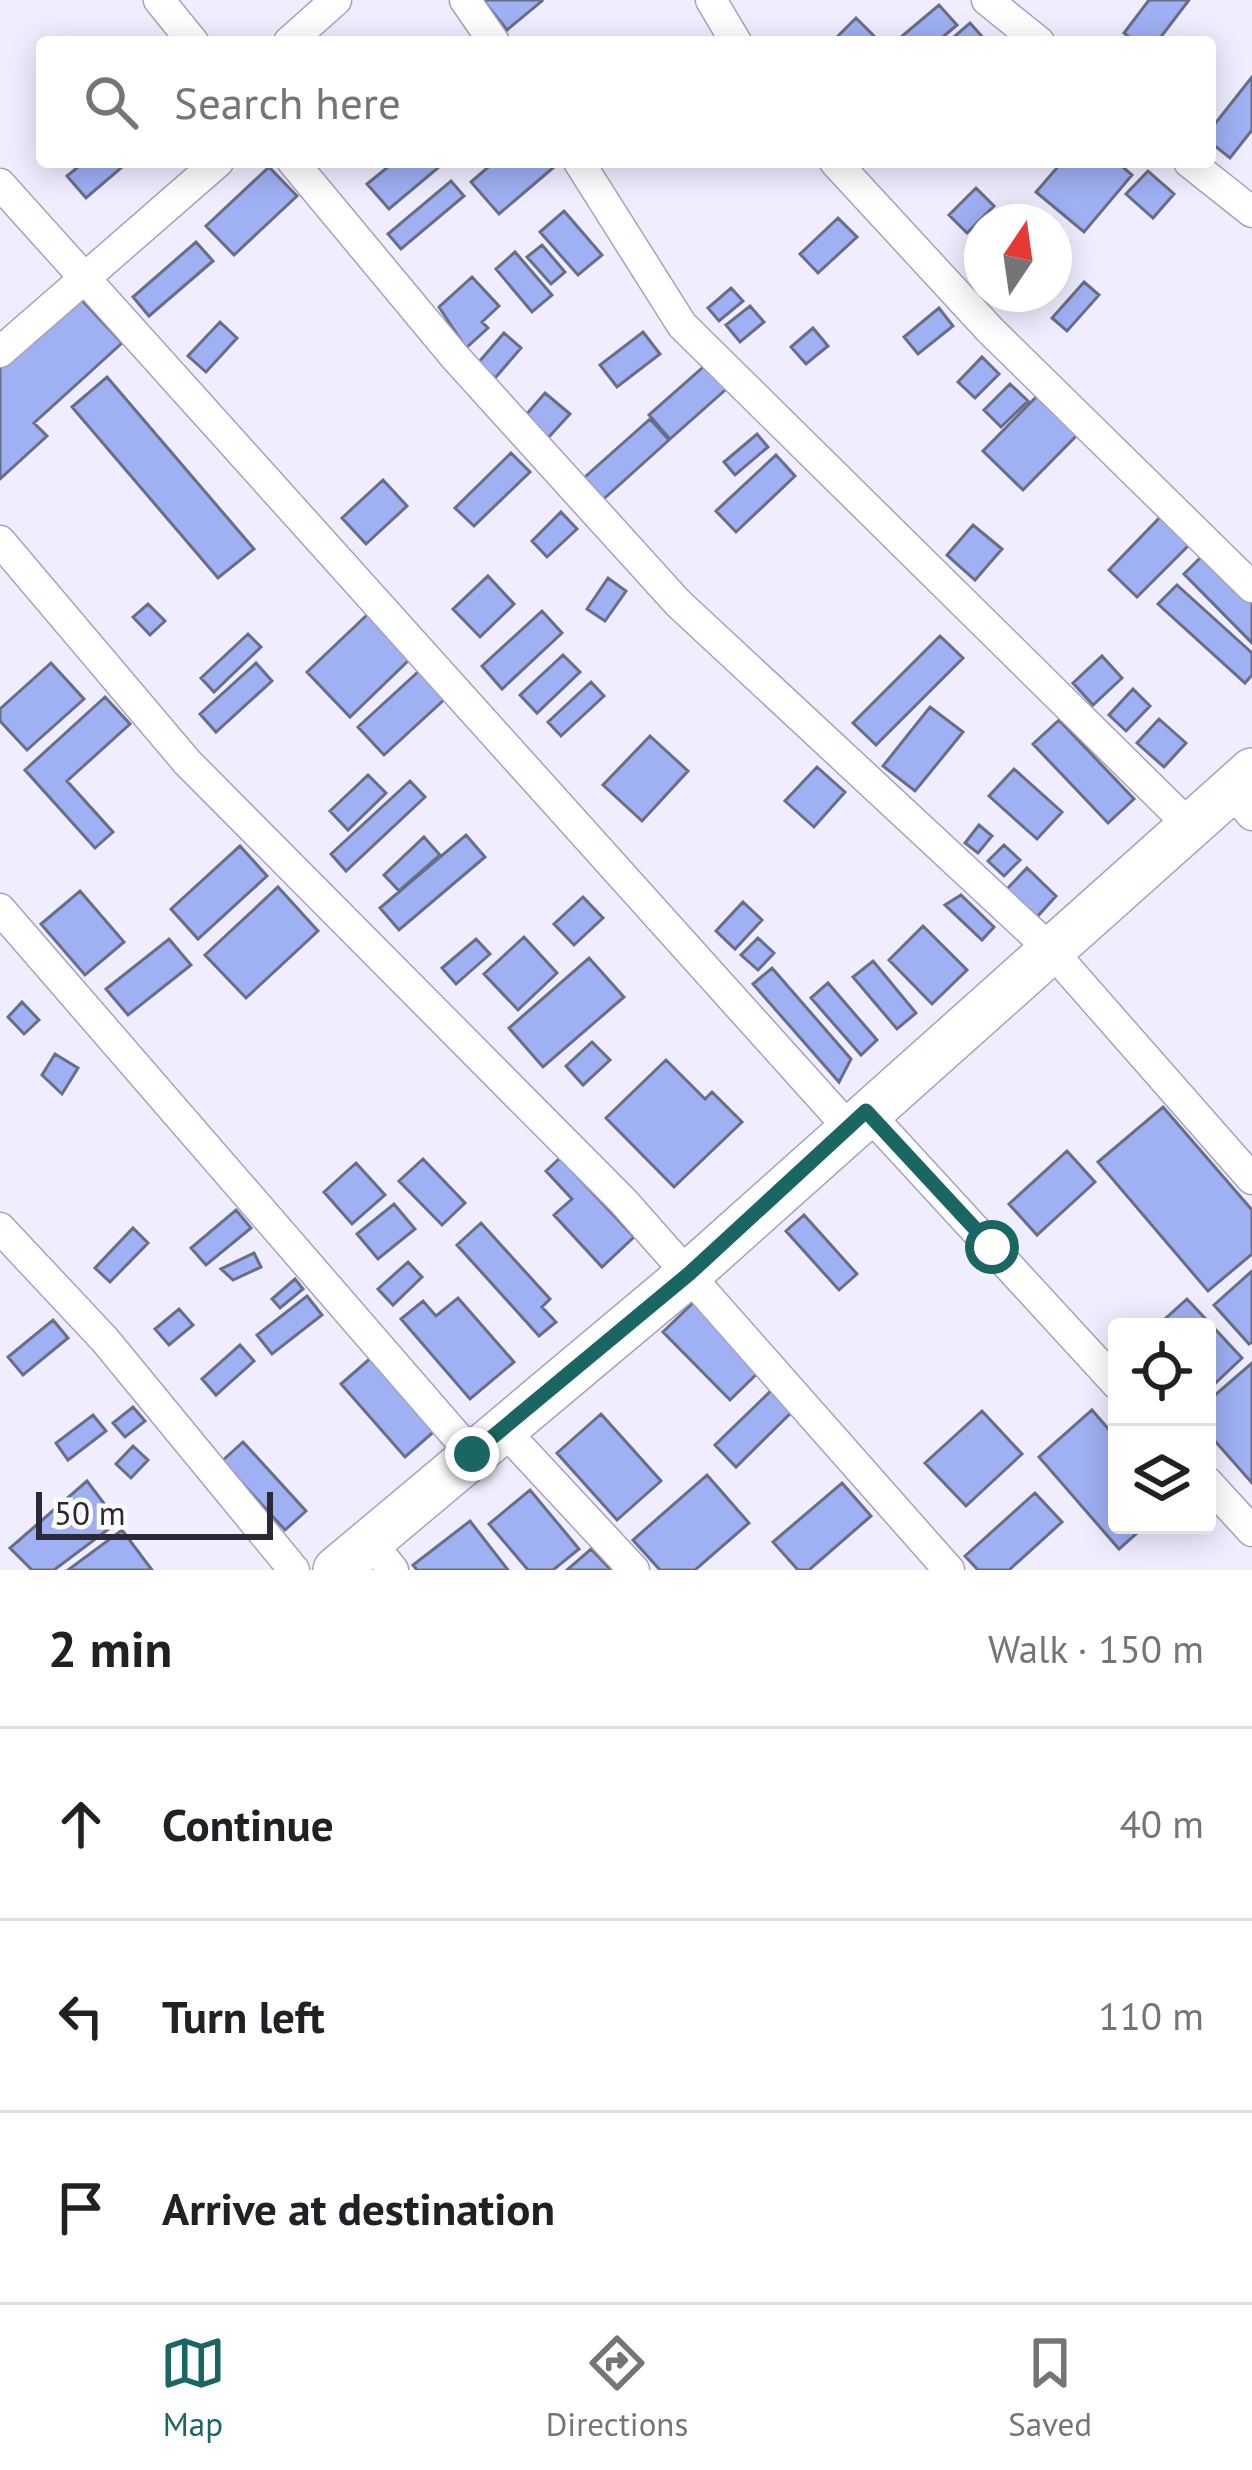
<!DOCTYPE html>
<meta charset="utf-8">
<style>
:root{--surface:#fff;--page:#f2f2f2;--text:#202124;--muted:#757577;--line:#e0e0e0;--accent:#196663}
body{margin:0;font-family:"PT Sans",sans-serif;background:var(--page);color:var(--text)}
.controls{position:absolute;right:36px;bottom:36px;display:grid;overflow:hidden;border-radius:12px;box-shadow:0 6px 30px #0003}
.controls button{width:108px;height:108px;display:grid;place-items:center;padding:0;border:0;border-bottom:3px solid var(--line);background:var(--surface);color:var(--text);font:60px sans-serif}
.compass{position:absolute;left:964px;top:204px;width:108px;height:108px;border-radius:50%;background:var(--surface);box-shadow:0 6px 30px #0003;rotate:13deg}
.scale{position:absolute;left:36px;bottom:30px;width:237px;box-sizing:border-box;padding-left:12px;border:6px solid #2b2935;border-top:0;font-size:33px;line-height:42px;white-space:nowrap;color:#2b2935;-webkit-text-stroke:9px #fdfdfd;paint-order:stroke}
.stop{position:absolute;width:36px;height:36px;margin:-27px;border:9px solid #196663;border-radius:50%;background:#fff}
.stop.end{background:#196663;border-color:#fff;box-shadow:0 3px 12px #0008}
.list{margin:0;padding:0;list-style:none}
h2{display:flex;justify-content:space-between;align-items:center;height:156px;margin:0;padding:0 48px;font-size:51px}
h2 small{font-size:39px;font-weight:400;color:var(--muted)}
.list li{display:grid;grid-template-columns:78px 1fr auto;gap:36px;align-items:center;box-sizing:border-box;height:192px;padding:0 48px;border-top:3px solid var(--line)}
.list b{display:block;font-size:45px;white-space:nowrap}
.list em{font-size:39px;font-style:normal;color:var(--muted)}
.icon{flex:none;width:66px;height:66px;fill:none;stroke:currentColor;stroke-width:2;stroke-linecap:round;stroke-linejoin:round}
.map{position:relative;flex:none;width:1252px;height:1570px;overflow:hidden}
.search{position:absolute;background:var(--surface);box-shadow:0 6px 30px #0003;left:36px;right:36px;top:36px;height:132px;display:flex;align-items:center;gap:30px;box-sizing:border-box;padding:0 42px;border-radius:12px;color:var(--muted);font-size:45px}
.sheet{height:732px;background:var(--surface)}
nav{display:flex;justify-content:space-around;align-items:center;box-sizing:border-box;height:168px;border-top:3px solid var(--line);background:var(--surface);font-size:33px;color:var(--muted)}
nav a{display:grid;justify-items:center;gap:6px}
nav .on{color:var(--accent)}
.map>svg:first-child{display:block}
.building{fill:#9fb0f3;stroke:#676e87;stroke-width:3}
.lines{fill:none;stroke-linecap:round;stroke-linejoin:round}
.street-casing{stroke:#a6a2be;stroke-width:33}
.secondary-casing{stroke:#a6a2be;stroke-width:48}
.street{stroke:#fff;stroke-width:30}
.secondary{stroke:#fff;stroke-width:45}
.route{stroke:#196663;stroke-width:15}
</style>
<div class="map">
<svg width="1252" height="1570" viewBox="0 0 1252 1570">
<rect width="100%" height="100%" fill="#f0edff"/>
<path class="building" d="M483 0H541L542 1 507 30Z
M1149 0H1189L1157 42H1135L1124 33Z
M939 5 957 25 937 42H895Z
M856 18 880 42H832Z
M970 23 987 42H948Z
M1252 77V130L1230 158 1210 142V130Z
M84 162H128L86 198 67 176Z
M394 162H435L439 167 389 209 367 184Z
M494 162H560L499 214 471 182Z
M1062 162H1117L1132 175 1084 232 1036 192Z
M269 167 297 196 234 255 206 226Z
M1148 171 1174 194 1153 218 1126 194Z
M451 181 464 196 401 249 388 234Z
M976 188 994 206 967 233 949 215Z
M564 211 602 255 578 275 540 232Z
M838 218 857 237 818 273 800 254Z
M196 242 213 261 149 316 133 297Z
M542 245 565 272 551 284 527 257Z
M515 252 552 295 532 312 496 269Z
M472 277 499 306 482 322 488 328 466 348 439 307Z
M1084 282 1099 295 1067 331 1052 318Z
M731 288 743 301 719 321 708 308Z
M78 296 122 343 34 423 47 436 0 479V368Z
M750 306 764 322 740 342 726 325Z
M939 308 953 326 918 354 904 337Z
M220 322 237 338 206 372 188 356Z
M813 328 828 346 806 364 791 347Z
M643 332 660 354 617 387 600 365Z
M504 333 521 348 495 378 478 363Z
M982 357 999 374 975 398 958 382Z
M710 361 732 384 670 439 649 415Z
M107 377 254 549 218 578 72 407Z
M1010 384 1028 401 1001 427 984 410Z
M1044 389 1084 428 1023 490 983 451Z
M545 393 570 414 548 438 524 417Z
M650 419 669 440 597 505 577 484Z
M757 434 768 447 735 475 724 462Z
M511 453 530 472 474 526 455 508Z
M776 455 795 476 736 532 716 511Z
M383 480 407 506 366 544 342 518Z
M1167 510 1196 538 1137 597 1109 570Z
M561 512 577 529 547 557 532 541Z
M973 525 1002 549 975 580 947 555Z
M1208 550 1252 594V643L1184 574Z
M488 576 514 604 480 637 453 609Z
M608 578 626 591 605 621 587 609Z
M1177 585 1252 653V675L1245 683 1158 604Z
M148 604 165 621 150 635 133 617Z
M542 611 562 633 502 689 482 666Z
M369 613 412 657 350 717 307 672Z
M248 634 261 647 214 692 201 678Z
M940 636 963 658 876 745 853 723Z
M563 655 580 672 537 713 520 695Z
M1102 656 1122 678 1093 705 1073 683Z
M51 663 84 699 27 750 0 721V709Z
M256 663 272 681 216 732 200 714Z
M420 670 446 698 384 755 358 727Z
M591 682 604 696 561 736 548 722Z
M1133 689 1150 706 1126 731 1109 715Z
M105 697 130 724 67 781 113 832 95 848 25 770Z
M930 707 963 732 915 791 883 766Z
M1159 719 1186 743 1164 767 1137 743Z
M1059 720 1134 799 1108 823 1033 744Z
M650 736 688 771 642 821 603 785Z
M817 767 845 792 814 827 785 801Z
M1014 769 1062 812 1037 839 989 796Z
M368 775 386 793 348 830 330 811Z
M410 781 425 797 346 871 331 854Z
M979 825 992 836 978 853 965 843Z
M466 835 485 857 399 930 380 908Z
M424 837 440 855 399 891 384 875Z
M1004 845 1020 860 1004 876 988 861Z
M240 846 267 876 198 939 171 909Z
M1027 868 1056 896 1036 918 1006 890Z
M278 887 318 931 246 998 205 955Z
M80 891 124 942 85 975 41 924Z
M961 895 994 927 982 940 945 905Z
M583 897 603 918 574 945 554 924Z
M743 902 762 920 735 949 716 931Z
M923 926 967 970 932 1004 889 960Z
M524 937 557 973 518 1010 484 974Z
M758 938 774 953 758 970 741 955Z
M169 939 191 965 128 1015 106 989Z
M476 939 490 954 456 984 442 968Z
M589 958 624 997 543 1067 509 1028Z
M873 961 916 1013 897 1029 853 977Z
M772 968 851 1059 839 1082 753 984Z
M828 983 877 1040 861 1055 811 998Z
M22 1002 39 1020 24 1034 8 1017Z
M592 1042 610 1060 583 1085 566 1066Z
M55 1054 78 1068 62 1094 42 1075Z
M666 1060 705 1099 712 1092 742 1122 674 1187 606 1118Z
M1163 1107 1252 1210V1254L1208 1291 1098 1162Z
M1067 1151 1095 1182 1037 1235 1009 1204Z
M560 1158 634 1237 602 1267 554 1215 572 1199 546 1171Z
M423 1159 465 1203 442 1225 399 1181Z
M356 1163 385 1195 352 1224 324 1192Z
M394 1204 415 1229 378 1259 357 1234Z
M236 1210 251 1228 206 1265 191 1248Z
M804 1215 857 1274 839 1290 786 1231Z
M481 1223 550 1299 542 1307 556 1322 539 1336 457 1245Z
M133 1228 148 1243 110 1282 95 1268Z
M254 1253 261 1267 233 1280 221 1269Z
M408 1262 422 1277 393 1305 378 1289Z
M1252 1271V1342L1249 1344 1214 1305Z
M295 1279 303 1289 280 1308 272 1299Z
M307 1296 322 1315 272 1354 257 1335Z
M699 1297 766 1365 730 1400 663 1332Z
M458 1298 514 1362 470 1399 401 1319 423 1301 436 1316Z
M1187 1299 1242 1358 1207 1391V1327H1156Z
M179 1309 193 1325 169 1345 155 1329Z
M53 1320 68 1338 23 1375 8 1357Z
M240 1345 254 1361 216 1395 202 1379Z
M374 1355 438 1428 405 1457 341 1384Z
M1252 1363V1483L1207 1432V1402Z
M780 1382 801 1403 736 1467 715 1445Z
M133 1407 145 1421 125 1437 113 1423Z
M1092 1410 1117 1439V1525H1146L1119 1549 1039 1457Z
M982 1411 1022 1454 966 1506 925 1463Z
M601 1414 661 1481 617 1520 557 1453Z
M93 1415 106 1431 68 1460 56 1443Z
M243 1442 306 1511 285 1530 222 1461Z
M133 1446 148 1460 131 1478 116 1464Z
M707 1475 749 1523 695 1570H660L633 1540Z
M87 1481 118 1522 54 1570H32L10 1548Z
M842 1483 871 1516 809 1570H798L773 1542Z
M530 1490 579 1549 553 1570H528L489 1524Z
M1035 1493 1062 1522 1009 1570H978L965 1556Z
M470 1521 508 1570H417L413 1565Z
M122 1530 152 1570H68Z
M591 1549 611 1570H567Z"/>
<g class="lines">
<g class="street-casing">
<path id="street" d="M159 0 193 42
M465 0 494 42
M711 0 736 42
M987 0 1039 42
M289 42 336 0
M293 162 455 357 678 603 1050 949 1252 1179
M579 162 682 325 1191 827
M835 162 990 330 1252 587
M1189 162 1252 212
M0 184 848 1127
M0 352 218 162
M0 541 187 762 624 1202 949 1570
M1230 790 1252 815
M0 909 472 1454
M866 1111 1117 1384
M0 1228 105 1340 294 1570
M502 1428 634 1570
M1207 1482 1252 1531
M370 1541 393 1570"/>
</g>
<g class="secondary-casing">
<path id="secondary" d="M336 1570 690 1273 1252 771"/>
</g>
<use href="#street" class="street"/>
<use href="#secondary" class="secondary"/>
</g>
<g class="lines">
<path class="route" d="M472 1454 690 1273 866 1111 992 1247"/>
</g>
</svg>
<div class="controls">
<button><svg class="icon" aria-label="locate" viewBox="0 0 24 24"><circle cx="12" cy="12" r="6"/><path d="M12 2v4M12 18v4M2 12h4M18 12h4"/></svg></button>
<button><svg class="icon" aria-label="layers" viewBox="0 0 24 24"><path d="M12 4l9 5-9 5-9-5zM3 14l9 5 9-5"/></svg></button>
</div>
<svg class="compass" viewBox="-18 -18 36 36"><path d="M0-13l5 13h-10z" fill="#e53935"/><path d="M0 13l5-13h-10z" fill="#757577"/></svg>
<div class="scale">50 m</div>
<div class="stop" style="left:992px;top:1247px"></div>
<div class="stop end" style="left:472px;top:1454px"></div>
<div class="search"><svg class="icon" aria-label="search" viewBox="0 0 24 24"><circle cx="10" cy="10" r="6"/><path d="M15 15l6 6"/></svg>Search here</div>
</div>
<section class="sheet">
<h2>2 min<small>Walk · 150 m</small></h2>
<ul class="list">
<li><svg class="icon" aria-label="ahead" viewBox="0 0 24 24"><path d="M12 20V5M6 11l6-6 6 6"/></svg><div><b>Continue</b></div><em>40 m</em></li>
<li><svg class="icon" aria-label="left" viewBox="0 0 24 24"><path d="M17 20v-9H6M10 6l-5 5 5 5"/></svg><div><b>Turn left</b></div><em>110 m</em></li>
<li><svg class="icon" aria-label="arrive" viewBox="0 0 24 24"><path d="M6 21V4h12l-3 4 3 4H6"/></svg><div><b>Arrive at destination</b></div></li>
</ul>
</section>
<nav>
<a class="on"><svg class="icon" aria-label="map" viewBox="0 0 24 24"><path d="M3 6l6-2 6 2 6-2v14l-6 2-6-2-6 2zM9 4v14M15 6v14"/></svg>Map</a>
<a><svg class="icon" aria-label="directions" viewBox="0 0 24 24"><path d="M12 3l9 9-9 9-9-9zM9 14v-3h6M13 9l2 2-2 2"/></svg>Directions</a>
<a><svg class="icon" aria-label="saved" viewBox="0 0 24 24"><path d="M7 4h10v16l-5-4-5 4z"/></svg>Saved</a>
</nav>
